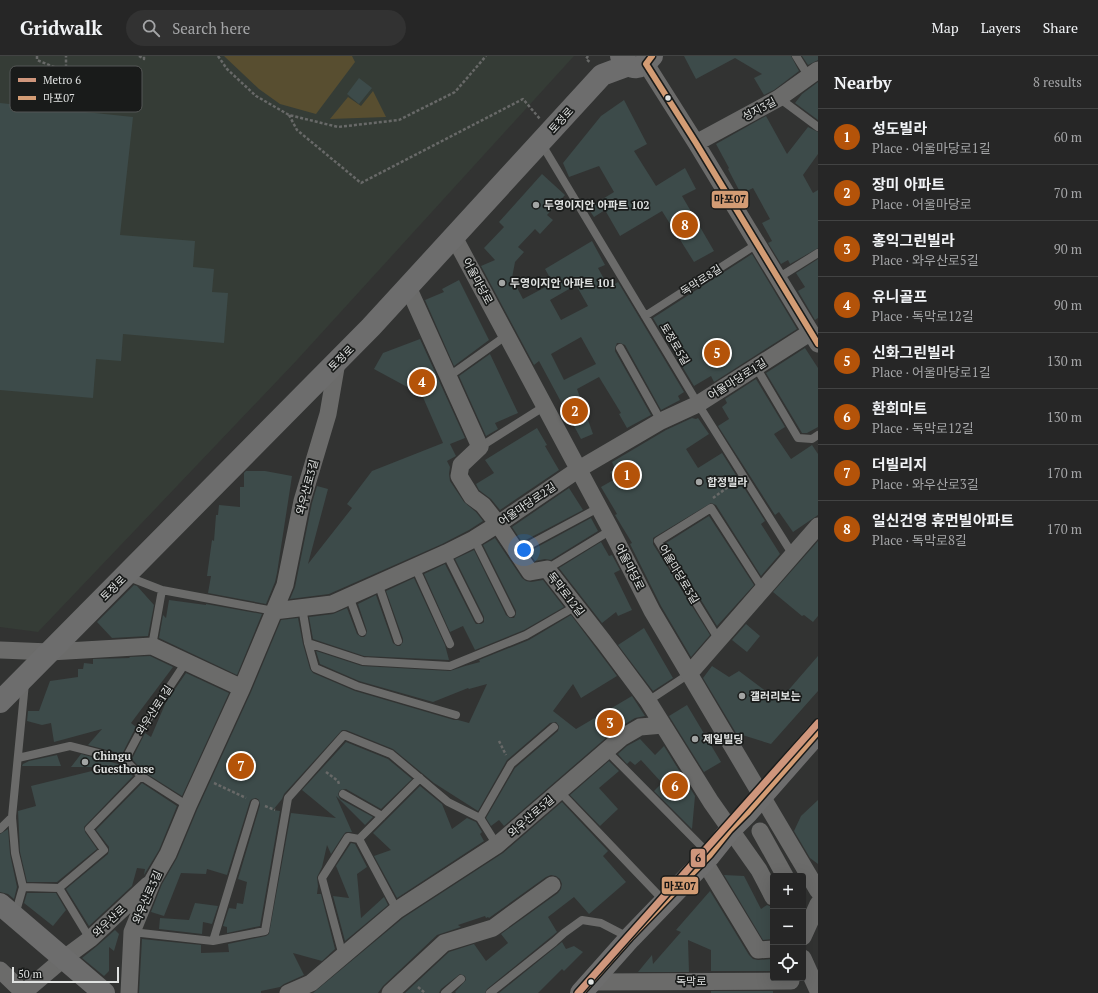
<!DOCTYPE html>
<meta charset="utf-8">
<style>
:root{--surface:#262626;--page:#323232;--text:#f1f3f6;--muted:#a4a5a7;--line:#424343;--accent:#b45309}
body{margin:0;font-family:"PT Serif","Noto Sans KR",serif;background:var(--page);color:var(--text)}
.controls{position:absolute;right:12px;bottom:12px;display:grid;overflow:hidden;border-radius:4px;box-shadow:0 4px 16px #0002}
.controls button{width:36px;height:36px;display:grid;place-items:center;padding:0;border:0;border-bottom:1px solid var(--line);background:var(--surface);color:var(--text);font:20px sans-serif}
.scale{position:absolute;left:12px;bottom:10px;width:107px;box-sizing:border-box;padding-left:4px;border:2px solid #e0e2e1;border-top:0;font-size:11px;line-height:14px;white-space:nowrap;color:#e0e2e1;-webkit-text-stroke:3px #191b1a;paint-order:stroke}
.you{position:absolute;left:524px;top:494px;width:14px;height:14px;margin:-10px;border:3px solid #fff;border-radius:50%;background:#1a73e8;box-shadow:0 0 0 6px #1a73e833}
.badge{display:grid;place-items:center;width:26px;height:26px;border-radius:50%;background:var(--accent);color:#fff;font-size:13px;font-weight:700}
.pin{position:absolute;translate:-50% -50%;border:2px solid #fff;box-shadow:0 1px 4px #0006}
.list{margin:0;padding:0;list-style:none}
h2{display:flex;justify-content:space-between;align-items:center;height:52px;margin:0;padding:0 16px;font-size:17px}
h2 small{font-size:13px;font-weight:400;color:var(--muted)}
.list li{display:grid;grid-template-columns:26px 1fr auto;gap:12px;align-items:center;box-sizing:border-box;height:56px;padding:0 16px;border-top:1px solid var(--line)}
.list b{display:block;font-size:15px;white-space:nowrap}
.list p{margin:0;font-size:13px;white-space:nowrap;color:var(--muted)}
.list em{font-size:13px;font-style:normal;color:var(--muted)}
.icon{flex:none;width:22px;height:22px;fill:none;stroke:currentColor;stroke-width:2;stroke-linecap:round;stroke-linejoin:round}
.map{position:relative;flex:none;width:818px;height:937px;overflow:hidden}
header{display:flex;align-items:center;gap:24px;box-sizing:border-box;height:56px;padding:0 20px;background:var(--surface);border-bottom:1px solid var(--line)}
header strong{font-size:19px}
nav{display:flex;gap:22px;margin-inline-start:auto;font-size:14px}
.search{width:280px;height:36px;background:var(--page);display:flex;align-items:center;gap:10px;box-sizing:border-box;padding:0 14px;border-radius:22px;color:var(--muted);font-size:15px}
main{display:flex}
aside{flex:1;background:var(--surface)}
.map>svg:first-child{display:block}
.built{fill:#353c36}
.green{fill:#584e30}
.building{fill:#3d4b4a;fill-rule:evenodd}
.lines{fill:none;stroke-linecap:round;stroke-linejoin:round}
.path{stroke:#686968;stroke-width:2.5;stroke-dasharray:3 2;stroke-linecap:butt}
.lane{stroke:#6b6b6a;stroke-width:8}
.street{stroke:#6b6b6a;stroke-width:17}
.secondary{stroke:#6d6d6d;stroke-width:22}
.bus-1-casing{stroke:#191b1a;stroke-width:9}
.bus-1{stroke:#d39c74;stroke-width:6}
.metro-1-casing{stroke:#191b1a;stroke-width:10}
.metro-1{stroke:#cf967c;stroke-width:7}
.bus-dot{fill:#e0e2e1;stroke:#191b1a;stroke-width:1.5}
.poi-dot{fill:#a3a5a4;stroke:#191b1a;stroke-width:1.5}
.labels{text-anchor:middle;stroke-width:3.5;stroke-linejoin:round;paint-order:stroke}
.street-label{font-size:11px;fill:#e0e2e1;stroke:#191b1a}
.poi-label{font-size:11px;font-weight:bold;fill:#e0e2e1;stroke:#191b1a;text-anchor:start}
.key{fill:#191b1a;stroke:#555756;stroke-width:1}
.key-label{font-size:11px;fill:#e0e2e1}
.line-badge{stroke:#191b1a;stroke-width:1.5}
.pale-badge-label{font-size:11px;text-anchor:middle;font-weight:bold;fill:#111}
</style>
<header>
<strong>Gridwalk</strong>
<div class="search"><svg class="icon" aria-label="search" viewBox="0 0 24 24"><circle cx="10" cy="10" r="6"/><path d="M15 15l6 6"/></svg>Search here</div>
<nav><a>Map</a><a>Layers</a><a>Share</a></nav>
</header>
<main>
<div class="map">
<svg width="818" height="937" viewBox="0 0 818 937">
<rect width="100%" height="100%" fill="#323332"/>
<path class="built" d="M0 0H574L297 304 38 576 0 571Z"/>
<path class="green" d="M224 0H352L355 6 316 58 280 48 259 33Z
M373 35 386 61 330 63 348 41 361 50Z"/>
<path class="building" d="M684 0H791L799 15 774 34 764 39 754 22 762 18 735 2 696 23Z
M802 0H818V4L808 9Z
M359 22 372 32 359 48 347 38Z
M818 26V64L795 47 802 38Z
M624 44 647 88 634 95 656 130 685 112 696 133 682 140 714 195 694 206 662 155 620 180 605 154 594 161 588 152 614 136 599 110 569 121 563 107 601 60Z
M0 47 133 61 120 179 195 185 193 211 214 213 212 236 228 237 224 287 123 278 121 305 96 303 93 342 0 334Z
M766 60 787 98 808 71 818 76V98L803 119 813 137 818 134V192L790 208 788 204 781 208 768 187 772 185 762 167 770 163 753 132 741 138 728 113 729 112 716 88Z
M542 118 565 139 547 159 553 164 540 178 535 173 518 191 524 196 515 206 512 222 523 243 553 227 545 213 592 185 605 209 598 212 609 232 618 226 684 336 678 340 680 344 661 354 625 289 620 287H617L615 292V295L651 359 627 372 619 358 621 357 599 321 577 333 593 378 581 383 539 305 534 309 481 210 495 204 484 192 504 171 499 166ZM576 229 588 250 561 264 550 244ZM581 281 596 308 564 324 551 298Z
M752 198 797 273 714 326 711 320 694 330 653 262Z
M818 203V262L815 264 798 235 805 231 796 217Z
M459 224 489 284 454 310 425 244 444 236 442 233Z
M420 283 465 382 450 388 456 400 447 405 450 411 449 418 450 425 464 446 476 456 483 465 469 474 442 488 329 538 290 543 295 531 312 447 317 430 328 433 308 508 352 452 347 448 372 415 443 387 422 339 374 313 383 297Z
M805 292 818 312V371L807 377H802L766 317Z
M490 298 518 357 495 367 498 373 486 380 459 320Z
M756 323 785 371 774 378 791 403 812 389 818 398V459L793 476 779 456 775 459 718 370 729 363 722 351 727 347 725 343Z
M692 362 696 363 698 362 709 378 686 393 698 412 722 397 765 465 761 468 780 498 761 520 716 449 711 447 653 482V488L710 579 691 601 661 550 630 488 632 487 615 459 617 458 601 431 615 423 610 416 615 413 612 406 666 374Z
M537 372 547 389 545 390 559 414 500 454 491 443 479 434 476 428 494 417 485 404Z
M246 415H265L292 420 277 517 275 526 266 548 208 537 211 520H207L212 484 214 485 216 459H218L219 449 240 451V431H244V417Z
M569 432 583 454 522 486 512 471Z
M709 460 754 529 717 570 666 487Z
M591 462 598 475 551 504 545 503 535 505 528 496Z
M495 482 522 522 526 525 531 526 543 524 564 551 524 574 475 594 463 570 450 576 424 518 445 508 474 565 476 568H481L484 566V561L455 503 474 494 506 559 510 562H514L516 558V555L483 489Z
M818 485V560L813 566 804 559 802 560 773 536Z
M601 486 609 500 612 499 620 514 614 517 632 554 618 560 616 556 602 567 559 512Z
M414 522 445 589 449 604 364 600 313 583 309 561 333 558 347 552 357 578 361 581H364L366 579 367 575 358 548 376 539 393 587 397 590H400L403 586V583L386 535Z
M134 529 137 530 154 549 148 580 112 582 97 566Z
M169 544 206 549V548L262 558 237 619 159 582 163 559 166 562Z
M571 559 617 620 581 642 573 628 553 655 576 673 632 640 645 660 635 662 615 674 504 770 499 764 491 770 486 762 515 712 558 675 559 670 556 666 550 667 507 704 478 755 434 727 393 693 346 674H342L284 738 282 743 273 754 280 755 260 870 227 877V871L223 870 229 852 236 853 237 847 243 848 247 826 238 823 260 749 259 744 256 742 252 743 250 745 227 819 207 813 206 818 181 817 164 860 151 856 162 828 177 802 197 754 251 636 281 564 298 562 303 588 310 613 313 617 355 635 454 664H458L469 667 487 628 469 633 468 632 433 646 359 625 320 608 316 595 362 610 450 615 465 610 480 606 479 604 529 584Z
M746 568 760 580 747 596 732 584Z
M644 572 673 622 653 635 618 589Z
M150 600 173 611 131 667 136 671 122 698 88 689 102 673 54 686 51 667 42 669 27 665 28 655H39L50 625 78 621V613H83L84 607 93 608V603L130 602 129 601Z
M818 600V635L771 688 736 677 703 622 712 610 729 621 739 615 779 645Z
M186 617 229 637 182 740 144 716 132 703 145 677 151 681 166 646Z
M687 649 721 706 704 716 669 660Z
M640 683 655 699 664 690 695 740 692 773 654 735 662 727 641 704 635 709 630 705 627 708 618 698 627 690Z
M346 686 388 703 412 723 381 753 346 733 340 734 338 738 340 743 373 761 365 769 336 740 352 776H346L344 778 331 798 327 789 322 811 317 821 318 830 317 838H321L335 893 322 905 293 897 304 919 284 928 280 931 261 935V937H139L142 883 201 889V897L229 896 228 888 266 880 269 878 291 757 336 762 302 734Z
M81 698 122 709 133 720 84 771 85 776 97 793 57 826H27L20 796 18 755 36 750 31 730 96 714 95 711H71Z
M57 699 61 710H22L23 708 29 705Z
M609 705 619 715 599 732 618 753 600 770 570 739Z
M142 727 177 750 159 794 144 819 145 813 137 812 132 830 89 870 66 833 108 798 109 794V791L96 774Z
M420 730 442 748 452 773 467 762 476 766 482 776 480 778 484 785 397 842 374 800 391 794 373 777Z
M818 744V808L810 802 794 775 801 760Z
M562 746 608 795 603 800 626 826 589 858 574 841 548 861 557 876 487 933 485 937H456L455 936 466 924 465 920 460 918 441 933 439 937H405L449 896 474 888 486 905 508 887 501 878 558 837 561 833 562 828 560 823 556 820 551 819 546 821 489 862 488 861 486 862 485 860 458 869 461 871 437 879 383 930 378 937H313L403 862 503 797Z
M8 773 10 798 17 831 14 843 8 838 0 836V778Z
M351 787 355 788 367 811 357 818 361 862 384 841 388 849 345 885 333 840 349 842 336 810Z
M724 819 744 820 761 853 767 849 772 851 773 854V883L763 884Z
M710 835 749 899 753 903 758 904 773 903V915H711V894L688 884 689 916H638L652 899 653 908 681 876 676 874Z
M27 837H56L66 854 53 870 24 847Z
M195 847 218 850 212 868 203 866 202 878 159 873 160 862 189 864Z
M115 874 119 878 114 895 109 891V915L104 920 82 902 97 890Z
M562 886 566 893 574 890 583 896 564 915 562 913 538 937H499Z
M711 935H773V937H711Z"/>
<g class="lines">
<path class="path" d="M37 0V4L66 16V0
M139 0 144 3V0
M218 0 227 13 256 40 289 59 338 71 399 64 455 36 486 0
M588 0 586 3 591 7
M289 59 297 74 361 127 523 43 540 63
M713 442 735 426
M499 685 506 699
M326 716 338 725 339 728
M214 727 246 742
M265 750 275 754
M418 931 425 937"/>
<path class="lane" d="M796 0 809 21
M779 42 818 71
M541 87 698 348 793 499
M778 222 818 197
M645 260 757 188
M620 292 661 365
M756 311 798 382 812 383 818 379
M448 321 507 279
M480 391 545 350
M474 483 511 557
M516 496 600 451
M446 497 479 563
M415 511 450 588
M547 513 611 474
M126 520 162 534 274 555
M378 527 398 585
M349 540 362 576
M302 551 308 587 315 612 357 630 456 659
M719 584 658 485 711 452 763 533
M308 587 363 605 450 610 526 579 576 550
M152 590 162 534
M648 645 689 618
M606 694 710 799
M18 702 70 690 125 704
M141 720 188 750
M559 735 665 846
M343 738 382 760
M480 762 511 708 554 671
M0 773 12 761
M23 831 59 832 104 794 89 773 141 720 125 704 141 674 186 606
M59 832 90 883
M397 854 359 783 420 722
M15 859 23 831 15 797 12 761 25 627
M132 876 213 885 265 875 288 742 344 679 391 698 448 746 480 762 497 789
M213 885 255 747
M343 900 322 822 348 781 359 783
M445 937 461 923
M490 937 554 886 564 877 582 864 601 867 628 881"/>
<path class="street" d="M646 8 696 87 818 288
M696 87 779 42 818 14
M454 181 611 474 652 555 818 835
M408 231 480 391 461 409 459 420 472 441 483 449 498 468 530 516 547 513 604 586 648 645 711 746 759 814 773 841
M274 555 332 548 446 497 474 483 498 468 579 413 661 365 698 348 811 276
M0 594 50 596 152 590 242 632
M689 618 818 470
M760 775 785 820
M704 805 758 894 773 893
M803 881 818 848
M803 902 818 935
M0 914 24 937
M590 926 791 925
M23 937 63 903 90 883 148 829
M129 937 132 876 153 824 168 798 188 750 242 632 285 529 302 445 328 358 337 306
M288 937 311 927 397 854 497 789 621 682 640 671 663 669
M390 937 444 887 493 872 552 829"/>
<path class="secondary" d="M621 0C631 16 641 14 652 0
M0 646 371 271 602 19 629 9
M0 848 104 937
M581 937 630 882 710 799 730 774 747 757 818 676"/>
<g class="bus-1-casing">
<path id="bus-1" d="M652 0 646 8 696 87 818 288
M581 937 630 882 710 799 730 774 747 757 818 676"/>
</g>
<use href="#bus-1" class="bus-1"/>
<g class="metro-1-casing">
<path id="metro-1" d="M578 937 818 667"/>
</g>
<use href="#metro-1" class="metro-1"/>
</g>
<g class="bus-dot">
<circle cx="668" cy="42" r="3.5"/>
<circle cx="591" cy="926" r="3.5"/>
</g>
<g class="poi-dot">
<circle cx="536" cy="149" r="4"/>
<circle cx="502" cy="227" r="4"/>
<circle cx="699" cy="426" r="4"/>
<circle cx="742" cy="640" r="4"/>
<circle cx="695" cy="683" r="4"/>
<circle cx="85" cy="706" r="4"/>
</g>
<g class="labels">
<g class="street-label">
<text transform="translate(759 53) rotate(-28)" y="4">성지3길</text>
<text transform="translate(561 64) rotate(-48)" y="4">토정로</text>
<text transform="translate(701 224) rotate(-33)" y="4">독막로8길</text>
<text transform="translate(478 225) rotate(62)" y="4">어울마당로</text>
<text transform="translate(675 288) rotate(59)" y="4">토정로5길</text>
<text transform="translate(341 302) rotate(-45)" y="4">토정로</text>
<text transform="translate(737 323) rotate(-32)" y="4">어울마당로1길</text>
<text transform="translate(307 431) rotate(-75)" y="4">와우산로3길</text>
<text transform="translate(527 448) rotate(-34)" y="4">어울마당로2길</text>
<text transform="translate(630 511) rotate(63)" y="4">어울마당로</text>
<text transform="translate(679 518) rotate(59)" y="4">어울마당로3길</text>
<text transform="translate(113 532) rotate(-45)" y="4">토정로</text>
<text transform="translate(566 538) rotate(52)" y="4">독막로12길</text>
<text transform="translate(154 654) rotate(-57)" y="4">와우산로1길</text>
<text transform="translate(531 760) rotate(-41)" y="4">와우산로5길</text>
<text transform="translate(147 841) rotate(-66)" y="4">와우산로3길</text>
<text transform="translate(109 865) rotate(-43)" y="4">와우산로</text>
<text x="691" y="929">독막로</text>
</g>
<g class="poi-label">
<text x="544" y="153">두영이지안 아파트 102</text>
<text x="510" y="231">두영이지안 아파트 101</text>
<text x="707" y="430">합정빌라</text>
<text x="750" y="644">갤러리보는</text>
<text x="703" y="687">제일빌딩</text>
<text x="93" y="704">Chingu<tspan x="93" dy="13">Guesthouse</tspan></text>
</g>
</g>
<rect x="10" y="10" width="132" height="46" rx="6" class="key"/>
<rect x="18" y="22" width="18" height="4" fill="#cf967c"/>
<rect x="18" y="40" width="18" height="4" fill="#d39c74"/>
<g class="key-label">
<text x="43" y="28">Metro 6</text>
<text x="43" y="46">마포07</text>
</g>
<g class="line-badge">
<rect x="711" y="134" width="38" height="19" rx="4" fill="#d39c74"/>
<rect x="690" y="792" width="16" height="20" rx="4" fill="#cf967c"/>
<rect x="661" y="820" width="38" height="19" rx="4" fill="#d39c74"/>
</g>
<g class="pale-badge-label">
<text x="730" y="147">마포07</text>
<text x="698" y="806">6</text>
<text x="680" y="834">마포07</text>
</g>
</svg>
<div class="controls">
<button>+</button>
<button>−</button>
<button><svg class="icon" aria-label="locate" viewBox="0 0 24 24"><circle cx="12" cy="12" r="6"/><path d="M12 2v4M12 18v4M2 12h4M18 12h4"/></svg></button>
</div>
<div class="scale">50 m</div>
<div class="you"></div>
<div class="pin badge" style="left:627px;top:419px">1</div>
<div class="pin badge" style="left:575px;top:355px">2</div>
<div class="pin badge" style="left:610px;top:667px">3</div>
<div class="pin badge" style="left:422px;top:326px">4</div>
<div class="pin badge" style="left:717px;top:297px">5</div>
<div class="pin badge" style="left:675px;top:730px">6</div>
<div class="pin badge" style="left:241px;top:710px">7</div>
<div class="pin badge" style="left:685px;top:169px">8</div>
</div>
<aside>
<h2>Nearby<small>8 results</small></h2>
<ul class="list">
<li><span class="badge">1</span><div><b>성도빌라</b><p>Place · 어울마당로1길</p></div><em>60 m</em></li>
<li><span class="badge">2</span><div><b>장미 아파트</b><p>Place · 어울마당로</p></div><em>70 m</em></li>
<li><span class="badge">3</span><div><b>홍익그린빌라</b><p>Place · 와우산로5길</p></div><em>90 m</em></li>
<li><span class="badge">4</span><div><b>유니골프</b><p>Place · 독막로12길</p></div><em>90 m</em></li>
<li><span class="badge">5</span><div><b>신화그린빌라</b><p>Place · 어울마당로1길</p></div><em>130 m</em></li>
<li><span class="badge">6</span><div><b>환희마트</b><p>Place · 독막로12길</p></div><em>130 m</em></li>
<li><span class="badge">7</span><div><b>더빌리지</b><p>Place · 와우산로3길</p></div><em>170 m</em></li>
<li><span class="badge">8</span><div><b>일신건영 휴먼빌아파트</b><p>Place · 독막로8길</p></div><em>170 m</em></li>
</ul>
</aside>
</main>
